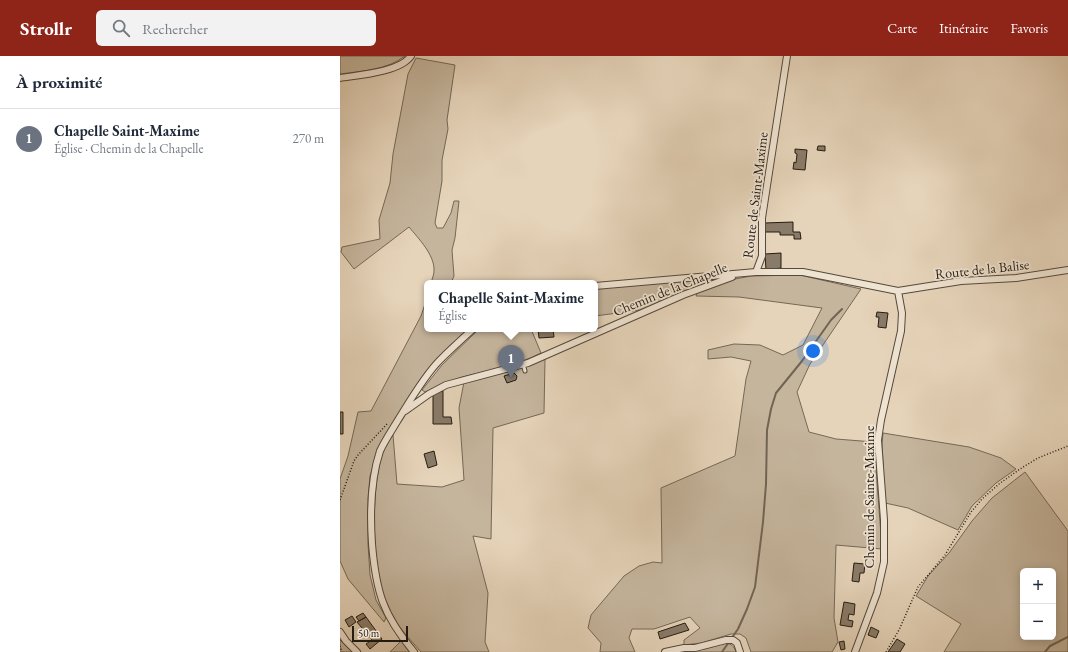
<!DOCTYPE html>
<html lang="fr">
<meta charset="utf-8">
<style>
:root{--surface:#fff;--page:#f2f2f3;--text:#1f2937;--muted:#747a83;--line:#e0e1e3;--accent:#8f2418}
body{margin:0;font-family:"EB Garamond",serif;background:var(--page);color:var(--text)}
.controls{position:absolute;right:12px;bottom:12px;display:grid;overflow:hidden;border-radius:6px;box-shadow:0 2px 10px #0003}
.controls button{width:36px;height:36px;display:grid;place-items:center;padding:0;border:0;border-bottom:1px solid var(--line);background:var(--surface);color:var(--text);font:20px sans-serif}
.scale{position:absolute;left:12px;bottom:10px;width:56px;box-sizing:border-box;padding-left:4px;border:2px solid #241b11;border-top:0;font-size:11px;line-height:14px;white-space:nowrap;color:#241b11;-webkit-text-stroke:3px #efe3d2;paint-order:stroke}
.you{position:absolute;left:473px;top:295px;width:14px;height:14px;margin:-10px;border:3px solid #fff;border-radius:50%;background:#1a73e8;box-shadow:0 0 0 6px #1a73e833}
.badge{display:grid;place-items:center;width:26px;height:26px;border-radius:50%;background:var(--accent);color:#fff;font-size:13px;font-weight:700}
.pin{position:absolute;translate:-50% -33px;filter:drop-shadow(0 1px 2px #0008)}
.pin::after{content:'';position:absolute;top:21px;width:14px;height:12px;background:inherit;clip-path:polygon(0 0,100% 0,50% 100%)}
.popup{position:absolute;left:84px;top:224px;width:174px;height:52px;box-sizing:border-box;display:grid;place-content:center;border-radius:6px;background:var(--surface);filter:drop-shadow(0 1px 3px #0005);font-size:13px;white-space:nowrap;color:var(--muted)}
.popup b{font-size:15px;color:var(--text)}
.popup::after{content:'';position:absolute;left:50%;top:100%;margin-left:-8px;border:8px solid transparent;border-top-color:var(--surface)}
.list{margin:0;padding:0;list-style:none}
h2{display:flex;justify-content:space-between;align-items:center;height:52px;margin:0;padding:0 16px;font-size:17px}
h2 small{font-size:13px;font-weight:400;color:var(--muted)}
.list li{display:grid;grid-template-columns:26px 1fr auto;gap:12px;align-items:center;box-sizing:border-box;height:60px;padding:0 16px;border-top:1px solid var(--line)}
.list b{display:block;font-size:15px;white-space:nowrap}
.list p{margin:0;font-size:13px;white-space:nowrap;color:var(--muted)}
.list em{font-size:13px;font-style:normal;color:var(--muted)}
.icon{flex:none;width:22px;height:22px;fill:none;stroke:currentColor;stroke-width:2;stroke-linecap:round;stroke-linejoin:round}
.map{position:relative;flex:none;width:728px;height:596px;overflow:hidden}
header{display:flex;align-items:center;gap:24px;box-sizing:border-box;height:56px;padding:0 20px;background:var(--accent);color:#fff}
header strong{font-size:19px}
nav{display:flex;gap:22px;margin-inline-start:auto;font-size:14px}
.search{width:280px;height:36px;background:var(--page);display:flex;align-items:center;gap:10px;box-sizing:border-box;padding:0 14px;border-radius:6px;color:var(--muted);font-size:15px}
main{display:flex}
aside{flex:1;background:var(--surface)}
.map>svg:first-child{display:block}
.green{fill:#c5b59d;stroke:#746857;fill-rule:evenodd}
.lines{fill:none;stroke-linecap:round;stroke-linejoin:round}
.stream{stroke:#716454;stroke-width:2}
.building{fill:#897b69;stroke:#241b11}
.lane-casing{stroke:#54493b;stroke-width:5}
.street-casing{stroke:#54493b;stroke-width:8}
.path{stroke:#241b11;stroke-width:1.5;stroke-dasharray:1 2;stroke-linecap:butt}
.lane{stroke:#efe3d2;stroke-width:3}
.street{stroke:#efe3d2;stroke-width:6}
.labels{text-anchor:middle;stroke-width:3.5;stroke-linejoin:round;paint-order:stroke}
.street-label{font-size:14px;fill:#241b11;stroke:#efe3d2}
</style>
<header>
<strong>Strollr</strong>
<div class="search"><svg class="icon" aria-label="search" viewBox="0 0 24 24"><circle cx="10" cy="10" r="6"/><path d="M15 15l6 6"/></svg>Rechercher</div>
<nav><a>Carte</a><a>Itinéraire</a><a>Favoris</a></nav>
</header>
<main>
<aside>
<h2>À proximité<small></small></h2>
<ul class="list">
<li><span class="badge" style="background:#6b7280">1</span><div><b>Chapelle Saint-Maxime</b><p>Église · Chemin de la Chapelle</p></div><em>270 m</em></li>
</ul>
</aside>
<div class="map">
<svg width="728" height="596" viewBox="0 0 728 596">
<rect width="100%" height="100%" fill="#e6d4ba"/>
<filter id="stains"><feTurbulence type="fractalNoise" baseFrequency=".005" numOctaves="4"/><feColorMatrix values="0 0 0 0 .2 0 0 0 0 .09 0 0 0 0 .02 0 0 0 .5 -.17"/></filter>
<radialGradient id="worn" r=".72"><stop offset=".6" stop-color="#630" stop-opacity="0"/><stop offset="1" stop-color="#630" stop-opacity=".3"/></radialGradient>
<path class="green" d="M0 0H65C47 14 22 15 0 18Z
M76 2 115 9 107 64 108 73 102 104V125L95 167 97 172H103L111 157 114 145H119L115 182 112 194 114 220 111 227H91C92 223 94 219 94 215 95 199 78 182 69 171L14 213 1 196 2 191 40 183 39 164 50 127 53 98 68 18Z
M460 219 521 233 470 308 457 336 469 376 496 383 534 386 542 493 496 489 494 562 498 586 492 596H411L406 582 400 578H391L361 587 344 589V584L360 572 350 561 314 573H292L289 582 295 596H260L261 587 248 572 251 559 284 520 299 510 313 506 322 507 321 432 395 400 406 323 411 305 391 301 368 303V294L394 288 420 289 443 299 463 289 482 252 399 241 356 240 357 237 395 223 411 220Z
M385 221 300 254 255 260V232Z
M87 242V273H131L98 304 39 393 30 420 28 443V488L30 519 36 544 46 562 44 566 8 523 0 505V423L8 400 18 356 31 355 81 260Z
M139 273H191L201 297C176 310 149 314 122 321 109 325 97 331 85 336L82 334 102 309Z
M205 303 204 357 153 372 151 483 133 480 148 537 145 586 149 596H81C70 583 57 570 49 555 31 515 30 436 43 395 45 389 49 384 53 379L57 428 102 431 124 424 119 352 124 326Z
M543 377 629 391 661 402 676 413 656 427 632 450 618 474 568 452 545 447 542 388Z
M685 416 728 475V596H604L621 568 576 540 588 520 609 497 632 465 652 442ZM683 515H713V581H683Z
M0 584 12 596H0Z
M62 584 72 596H50Z
M386 587C391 588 394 590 396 596H342L365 593Z"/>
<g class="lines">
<path class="stream" d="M382 596 398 573 407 553 415 531 423 466 426 428 427 374 431 353 436 337 462 305 491 264 502 253
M705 596 710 590 728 581"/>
</g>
<path class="building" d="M478 90H485V95L477 94Z
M455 93 467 94 465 114 453 113 454 106 456 107 457 98 455 97Z
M453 166V176H460L461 183H454V179H440V176H425L424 167Z
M441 197V212L426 214 425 198Z
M537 256 548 257 546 272 538 271 539 261H536Z
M198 273H213L214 281 199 282Z
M174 317 177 320 176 324 167 327 164 320Z
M97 335H103V361H111L112 368H93V338H96Z
M0 356H3V378H0Z
M94 395 97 409 88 412 84 398Z
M514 507 525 508 524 517H520L519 526 512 525Z
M504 546 515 548 514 559 509 558 508 564 513 565 512 571 500 569Z
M23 557 26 561 19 565 16 561Z
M12 560 16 566 9 571 5 564Z
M26 561 42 583 30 593 26 588 32 584 17 566Z
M345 567 349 574 320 583 318 576Z
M531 571 539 575 536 582 528 579Z
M557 583 565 588 560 596H548Z
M504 585 505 593 501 594 499 586Z"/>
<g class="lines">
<g class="lane-casing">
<path id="lane" d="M183 308 185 315"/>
</g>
<g class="street-casing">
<path id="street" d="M0 22C19 19 60 16 71 0
M416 216H463L558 235 621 225 676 222 728 214
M255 230 416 216 422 200V162L447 0
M65 355 89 338 106 329 188 307 343 239 392 221
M0 576 6 585 17 596
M74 596C43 559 36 536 32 488 30 458 30 425 40 395 45 384 52 374 58 364 70 345 84 320 100 304 110 294 122 283 133 273
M325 596 344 592H355L386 584H393L397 587 400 596
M515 596 537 537 544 506V464L538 384 541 364 561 275 562 257 558 235"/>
</g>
<path class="path" d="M0 444 14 405 18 399 48 367
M0 590 2 596
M546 596 559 574 578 531 605 499 631 456 642 443 659 428 680 413 698 402 728 390"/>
<use href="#lane" class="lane"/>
<use href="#street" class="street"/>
</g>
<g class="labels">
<g class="street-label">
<text transform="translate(415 139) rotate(-83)" y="5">Route de Saint-Maxime</text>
<text transform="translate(642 213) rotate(-6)" y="5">Route de la Balise</text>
<text transform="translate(330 233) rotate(-22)" y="5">Chemin de la Chapelle</text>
<text transform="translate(529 441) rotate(-90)" y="5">Chemin de Sainte-Maxime</text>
</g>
</g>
<rect width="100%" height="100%" filter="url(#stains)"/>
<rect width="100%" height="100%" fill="url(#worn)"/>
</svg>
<div class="controls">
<button>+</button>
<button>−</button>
</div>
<div class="scale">50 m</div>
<div class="you"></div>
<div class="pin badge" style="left:171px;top:322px;background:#6b7280">1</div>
<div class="popup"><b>Chapelle Saint-Maxime</b>Église</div>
</div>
</main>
